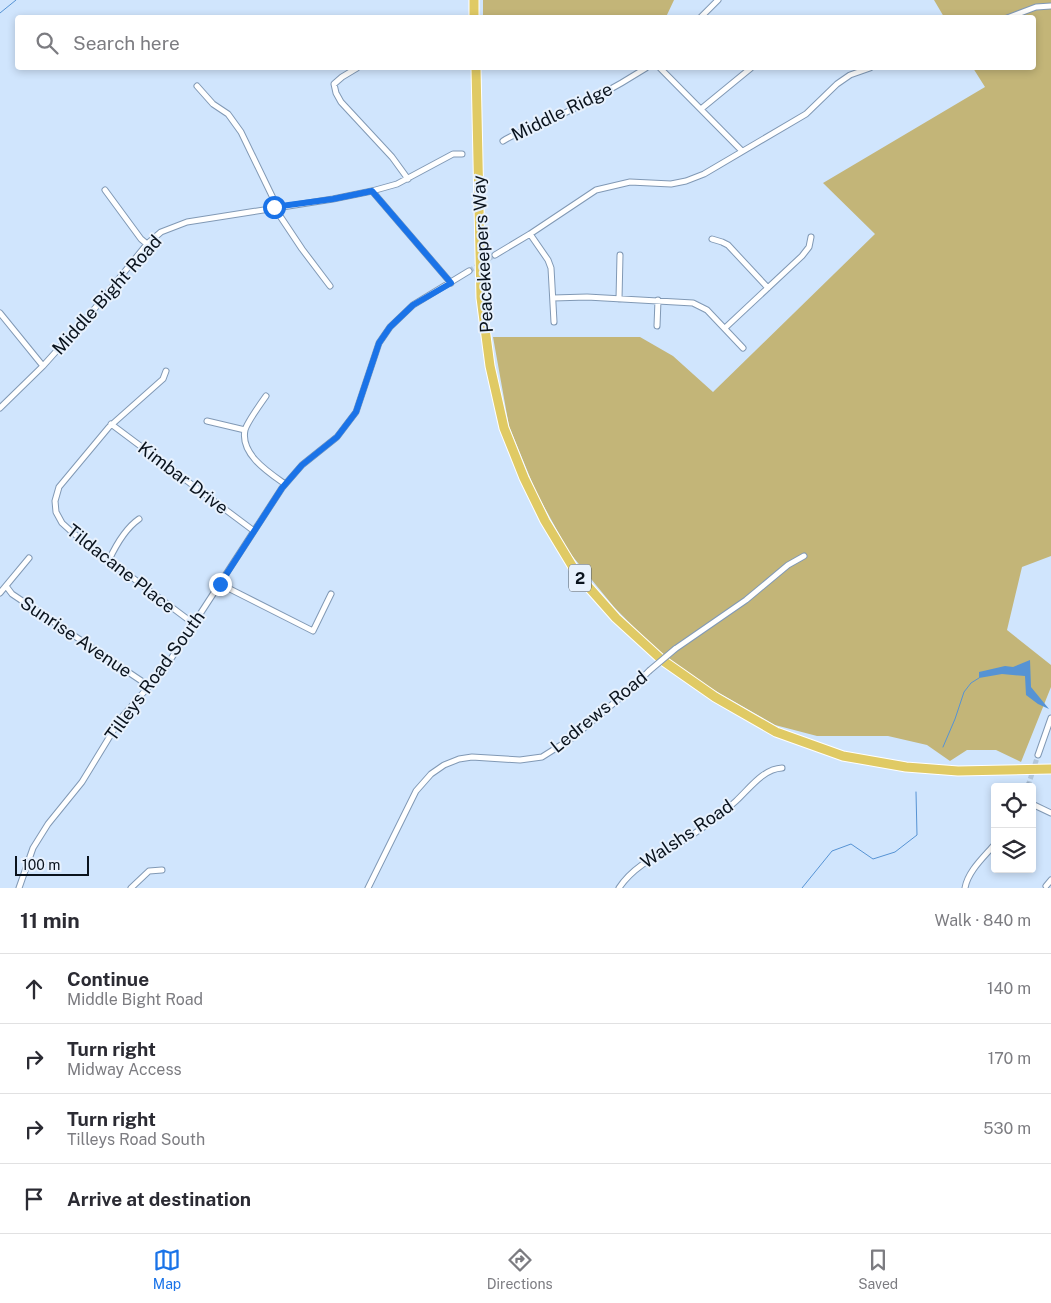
<!DOCTYPE html>
<meta charset="utf-8">
<style>
:root{--surface:#fff;--page:#f2f2f3;--text:#2b2b33;--muted:#7c7c81;--line:#e1e1e2;--accent:#1a73e8}
body{margin:0;font-family:"Public Sans",sans-serif;background:var(--page);color:var(--text)}
.controls{position:absolute;right:15px;bottom:15px;display:grid;overflow:hidden;border-radius:5px;box-shadow:0 2px 8px #0003}
.controls button{width:45px;height:45px;display:grid;place-items:center;padding:0;border:0;border-bottom:1px solid var(--line);background:var(--surface);color:var(--text);font:25px sans-serif}
.scale{position:absolute;left:15px;bottom:12px;width:74px;box-sizing:border-box;padding-left:5px;border:2px solid #0a131d;border-top:0;font-size:14px;line-height:18px;white-space:nowrap;color:#0a131d;-webkit-text-stroke:4px #e7f1fd;paint-order:stroke}
.stop{position:absolute;width:15px;height:15px;margin:-11px;border:4px solid #1a73e8;border-radius:50%;background:#fff}
.stop.end{background:#1a73e8;border-color:#fff;box-shadow:0 1px 5px #0008}
.list{margin:0;padding:0;list-style:none}
h2{display:flex;justify-content:space-between;align-items:center;height:65px;margin:0;padding:0 20px;font-size:21px}
h2 small{font-size:16px;font-weight:400;color:var(--muted)}
.list li{display:grid;grid-template-columns:32px 1fr auto;gap:15px;align-items:center;box-sizing:border-box;height:70px;padding:0 20px;border-top:1px solid var(--line)}
.list b{display:block;font-size:19px;white-space:nowrap}
.list p{margin:0;font-size:16px;white-space:nowrap;color:var(--muted)}
.list em{font-size:16px;font-style:normal;color:var(--muted)}
.icon{flex:none;width:28px;height:28px;fill:none;stroke:currentColor;stroke-width:2;stroke-linecap:round;stroke-linejoin:round}
.map{position:relative;flex:none;width:1051px;height:888px;overflow:hidden}
.search{position:absolute;background:var(--surface);box-shadow:0 2px 8px #0003;left:15px;right:15px;top:15px;height:55px;display:flex;align-items:center;gap:12px;box-sizing:border-box;padding:0 18px;border-radius:5px;color:var(--muted);font-size:19px}
.sheet{height:345px;background:var(--surface)}
nav{display:flex;justify-content:space-around;align-items:center;box-sizing:border-box;height:70px;border-top:1px solid var(--line);background:var(--surface);font-size:14px;color:var(--muted)}
nav a{display:grid;justify-items:center;gap:2px}
nav .on{color:var(--accent)}
.map>svg:first-child{display:block}
.green{fill:#c3b578}
.water{fill:#5693d4}
.lines{fill:none;stroke-linecap:round;stroke-linejoin:round}
.stream{stroke:#5693d4;stroke-width:1}
.street-tunnel{stroke:#b2c6db;stroke-width:5;stroke-dasharray:5 2.5;stroke-linecap:butt}
.street-casing{stroke:#8199b5;stroke-width:7}
.highway-casing{stroke:#fff;stroke-width:11}
.street{stroke:#fff;stroke-width:5}
.highway{stroke:#e0ca64;stroke-width:9}
.street-bridge-casing{stroke:#8199b5;stroke-width:7;stroke-linecap:butt}
.street-bridge{stroke:#fff;stroke-width:5}
.route{stroke:#1a73e8;stroke-width:6}
.labels{text-anchor:middle;stroke-width:4;stroke-linejoin:round;paint-order:stroke}
.shield{fill:#e7f1fd;stroke:#4c5660;stroke-width:1}
.shield-label{font-size:16px;font-weight:bold;fill:#0a131d}
.street-label{font-size:18px;fill:#0a131d;stroke:#e7f1fd}
</style>
<div class="map">
<svg width="1051" height="888" viewBox="0 0 1051 888">
<rect width="100%" height="100%" fill="#d0e5fd"/>
<path class="green" d="M483 0H674L666 17 483 18Z
M934 0H1051V556L1022 567 1007 630 1051 665V687L1021 762 996 750H967L950 761 927 745 888 736H817L775 725 700 682 661 655 614 607 569 552 536 492 509 426 493 337H640L673 356 713 392 875 234 823 183 985 87 973 68H1034V18L944 17Z"/>
<path class="water" d="M1030 660 1031 687 1049 709 1038 704 1026 695 1025 676 1002 674 979 678V672L1005 666 1013 667Z"/>
<g class="lines">
<path class="stream" d="M0 13 16 0
M943 747 955 719 964 692 971 683 979 678
M802 888 832 851 851 844 873 859 895 852 917 835 916 792"/>
<path class="street-tunnel" d="M469 271 495 255
M1028 786 1038 755"/>
<g class="street-casing">
<path id="street" d="M700 18 718 0
M1007 18 1036 7 1051 6
M357 68 342 77 334 84 336 93 341 102 392 157 408 179
M660 68 742 151
M197 86 213 104 228 114 241 132 273 198 274 207 302 249 330 286
M701 109 751 68
M503 141C515 133 528 130 541 124 577 108 613 89 646 68
M105 190 141 239 147 244
M372 191 451 283
M530 234 548 260 551 268 554 322
M712 239 722 242 728 245 768 288
M495 255 530 234 596 190 630 182 671 184 686 181 704 174 806 114 837 84 850 75 870 68
M553 298 587 297 693 303 707 310 743 348
M619 299 620 255
M0 313 43 366
M657 326 658 300
M725 328 802 256 809 247 811 237
M166 371 163 379 109 427 59 487 55 501 56 512 62 523 73 533 194 624
M266 396C261 403 247 423 245 430 240 454 268 472 285 484
M0 408 43 366 96 307 147 244 161 232 187 222 333 199 372 191 397 184 453 154H462
M207 421 245 430
M111 424 254 531
M109 560C116 545 126 528 139 519
M220 584 313 631 331 594
M6 586 12 594 149 686
M0 593 29 558
M675 649 746 600 788 565 804 556
M1038 755 1051 718
M1028 787V786
M1032 804 1051 813
M1046 886 1051 880
M19 888 33 848 48 824 82 782 121 718 165 668 282 488 302 465 337 437 356 412 379 343 390 327 413 305 469 271
M131 888 149 871 162 870
M368 888 416 791 431 774 444 765 459 759 472 757 520 760 542 757 572 738 633 687 649 671
M619 888C634 865 660 854 684 840 702 829 721 815 736 801 750 788 763 769 782 768
M965 888C968 871 984 857 995 844"/>
</g>
<g class="highway-casing">
<path id="highway" d="M474 0V18
M476 68 481 298 490 366 504 428 524 478 545 521 577 574 616 618 662 660 715 697 776 732 843 756 906 767 958 771 1051 769"/>
</g>
<use href="#street" class="street"/>
<use href="#highway" class="highway"/>
<g class="street-bridge-casing">
<path id="street-bridge" d="M649 671 675 649"/>
</g>
<use href="#street-bridge" class="street-bridge"/>
</g>
<g class="lines">
<path class="route" d="M220 584 282 488 302 465 337 437 356 412 379 343 390 327 413 305 451 283 372 191 333 199 274 207"/>
</g>
<g class="labels">
<rect class="shield" x="569" y="564.5" width="22" height="27" rx="4"/>
<g class="shield-label">
<text x="580" y="584">2</text>
</g>
<g class="street-label">
<text transform="translate(562 112) rotate(-26)" y="6">Middle Ridge</text>
<text transform="translate(483 254) rotate(-93)" y="6">Peacekeepers Way</text>
<text transform="translate(107 295) rotate(-48)" y="6">Middle Bight Road</text>
<text transform="translate(183 478) rotate(37)" y="6">Kimbar Drive</text>
<text transform="translate(121 569) rotate(38)" y="6">Tildacane Place</text>
<text transform="translate(76 637) rotate(34)" y="6">Sunrise Avenue</text>
<text transform="translate(155 676) rotate(-54)" y="6">Tilleys Road South</text>
<text transform="translate(599 712) rotate(-39)" y="6">Ledrews Road</text>
<text transform="translate(687 834) rotate(-34)" y="6">Walshs Road</text>
</g>
</g>
</svg>
<div class="controls">
<button><svg class="icon" aria-label="locate" viewBox="0 0 24 24"><circle cx="12" cy="12" r="6"/><path d="M12 2v4M12 18v4M2 12h4M18 12h4"/></svg></button>
<button><svg class="icon" aria-label="layers" viewBox="0 0 24 24"><path d="M12 4l9 5-9 5-9-5zM3 14l9 5 9-5"/></svg></button>
</div>
<div class="scale">100 m</div>
<div class="stop" style="left:274px;top:207px"></div>
<div class="stop end" style="left:220px;top:584px"></div>
<div class="search"><svg class="icon" aria-label="search" viewBox="0 0 24 24"><circle cx="10" cy="10" r="6"/><path d="M15 15l6 6"/></svg>Search here</div>
</div>
<section class="sheet">
<h2>11 min<small>Walk · 840 m</small></h2>
<ul class="list">
<li><svg class="icon" aria-label="ahead" viewBox="0 0 24 24"><path d="M12 20V5M6 11l6-6 6 6"/></svg><div><b>Continue</b><p>Middle Bight Road</p></div><em>140 m</em></li>
<li><svg class="icon" aria-label="right" viewBox="0 0 24 24"><path d="M7 20v-9h11M14 6l5 5-5 5"/></svg><div><b>Turn right</b><p>Midway Access</p></div><em>170 m</em></li>
<li><svg class="icon" aria-label="right" viewBox="0 0 24 24"><path d="M7 20v-9h11M14 6l5 5-5 5"/></svg><div><b>Turn right</b><p>Tilleys Road South</p></div><em>530 m</em></li>
<li><svg class="icon" aria-label="arrive" viewBox="0 0 24 24"><path d="M6 21V4h12l-3 4 3 4H6"/></svg><div><b>Arrive at destination</b></div></li>
</ul>
</section>
<nav>
<a class="on"><svg class="icon" aria-label="map" viewBox="0 0 24 24"><path d="M3 6l6-2 6 2 6-2v14l-6 2-6-2-6 2zM9 4v14M15 6v14"/></svg>Map</a>
<a><svg class="icon" aria-label="directions" viewBox="0 0 24 24"><path d="M12 3l9 9-9 9-9-9zM9 14v-3h6M13 9l2 2-2 2"/></svg>Directions</a>
<a><svg class="icon" aria-label="saved" viewBox="0 0 24 24"><path d="M7 4h10v16l-5-4-5 4z"/></svg>Saved</a>
</nav>
